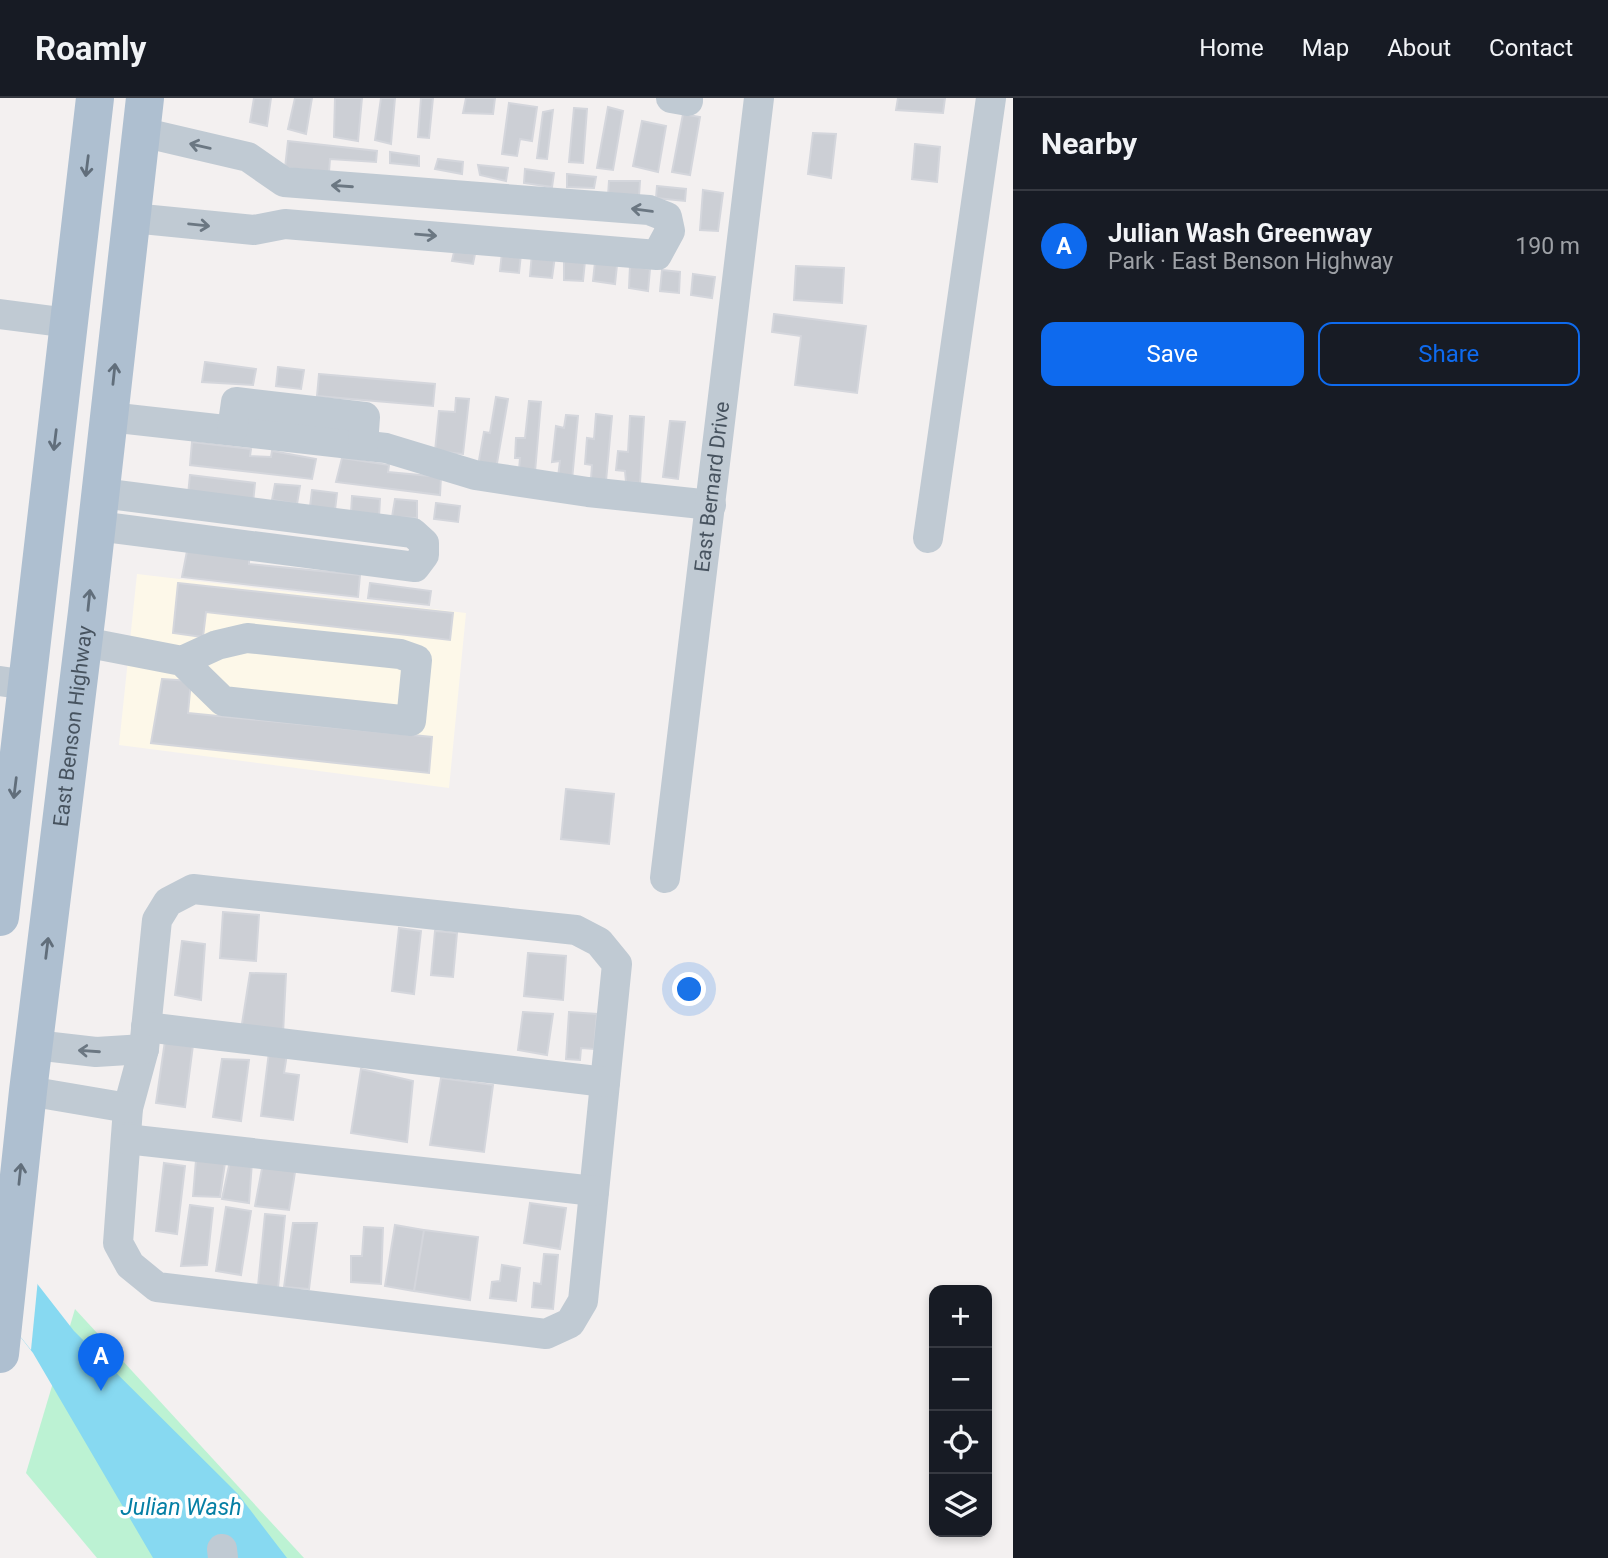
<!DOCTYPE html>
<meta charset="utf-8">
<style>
:root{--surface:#171b24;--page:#242831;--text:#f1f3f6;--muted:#9ea1a6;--line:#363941;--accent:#0e6aee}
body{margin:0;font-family:Roboto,sans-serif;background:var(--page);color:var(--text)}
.controls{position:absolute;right:21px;bottom:21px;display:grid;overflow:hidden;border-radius:14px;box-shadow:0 4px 10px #0003}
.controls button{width:63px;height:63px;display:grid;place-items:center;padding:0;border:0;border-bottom:2px solid var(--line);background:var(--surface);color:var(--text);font:35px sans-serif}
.you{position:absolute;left:690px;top:892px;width:24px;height:24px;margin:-18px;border:5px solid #fff;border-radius:50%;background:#1a73e8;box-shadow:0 0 0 10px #1a73e833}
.badge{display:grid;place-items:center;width:46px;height:46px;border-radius:50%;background:var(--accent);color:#fff;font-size:23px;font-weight:700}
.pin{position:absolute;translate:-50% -58px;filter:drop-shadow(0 2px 4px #0008)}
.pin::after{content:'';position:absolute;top:37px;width:24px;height:21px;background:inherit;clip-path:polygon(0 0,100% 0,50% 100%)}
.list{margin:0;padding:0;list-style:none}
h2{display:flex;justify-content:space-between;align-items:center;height:91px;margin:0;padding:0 28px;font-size:30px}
h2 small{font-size:23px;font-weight:400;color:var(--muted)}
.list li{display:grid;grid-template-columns:46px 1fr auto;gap:21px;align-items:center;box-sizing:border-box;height:112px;padding:0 28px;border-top:2px solid var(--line)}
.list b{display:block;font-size:26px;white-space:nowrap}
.list p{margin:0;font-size:23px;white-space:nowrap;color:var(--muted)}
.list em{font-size:23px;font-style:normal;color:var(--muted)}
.actions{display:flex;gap:14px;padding:21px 28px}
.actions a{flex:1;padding:16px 0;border:2px solid var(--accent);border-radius:14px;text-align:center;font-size:24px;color:var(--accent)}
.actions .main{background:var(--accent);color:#fff}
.icon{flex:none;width:38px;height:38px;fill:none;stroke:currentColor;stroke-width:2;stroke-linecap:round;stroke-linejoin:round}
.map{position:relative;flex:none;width:1013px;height:1460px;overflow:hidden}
header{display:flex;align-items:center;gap:42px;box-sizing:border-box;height:98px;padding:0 35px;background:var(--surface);border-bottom:2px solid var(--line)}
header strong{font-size:33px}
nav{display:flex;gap:38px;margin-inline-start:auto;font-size:24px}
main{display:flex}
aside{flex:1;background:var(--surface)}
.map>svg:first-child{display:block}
.commercial{fill:#fdf8e9}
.green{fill:#bcf2d3}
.water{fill:#87d9f1}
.pier{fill:#f3f0f0}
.building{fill:#cccfd5;stroke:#d4d6dc;stroke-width:2}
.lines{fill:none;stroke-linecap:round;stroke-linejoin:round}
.minor{stroke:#c0cad3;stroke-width:30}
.major{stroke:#aebfd0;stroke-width:38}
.oneway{stroke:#6b7782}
.oneway2{stroke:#616e7b}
.labels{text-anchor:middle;stroke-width:7;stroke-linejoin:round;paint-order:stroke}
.street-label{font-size:21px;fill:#47535f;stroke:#fff}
.water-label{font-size:23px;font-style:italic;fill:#057fa5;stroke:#fff}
</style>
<header>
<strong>Roamly</strong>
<nav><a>Home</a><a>Map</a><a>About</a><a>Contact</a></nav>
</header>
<main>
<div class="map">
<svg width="1013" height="1460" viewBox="0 0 1013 1460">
<rect width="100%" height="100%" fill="#f3f0f0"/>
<path class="commercial" d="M137 476 466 515 449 690 119 647Z"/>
<path class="green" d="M75 1211 304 1460H97L26 1375Z"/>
<path class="water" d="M0 1138 74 1233 238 1396 287 1460H153L33 1255 0 1213Z"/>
<path class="pier" d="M3 1136 38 1181 31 1252 0 1213Z"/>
<path class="building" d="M254 0H271L267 28 250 24Z
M295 0H312L306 36 288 31Z
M335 0H362L358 43 334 39Z
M381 0H395L391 46 375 42Z
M421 0H433L429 40 418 39Z
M466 0H495L493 16 463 15Z
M898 0H945L943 15 896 12Z
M509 5 537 9 532 43 520 41 517 58 502 56Z
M608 9 623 13 613 72 597 70Z
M574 10 587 11 583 65 569 64Z
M553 12 547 61 537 60 543 14Z
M683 16 700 19 690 77 672 74Z
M642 23 666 28 658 74 633 68Z
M813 35 836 36 831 80 808 76Z
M288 43 377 53 376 64 330 61 329 74 285 70Z
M915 46 940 49 937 84 912 81Z
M390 54 419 58V68L390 65Z
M438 61 463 64 462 76 435 71Z
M478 67 508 70 506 83 480 77Z
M525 71 554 75 552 89 524 85Z
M567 76 596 79 594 90 567 89Z
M609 83H640L639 98H608Z
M657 88 686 91 685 103 656 100Z
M703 92 723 95 718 133 700 132Z
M454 154 475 156 473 166 452 163Z
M502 154 521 156 519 175 500 173Z
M532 155 555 158 552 180 530 178Z
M564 160 585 163 583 183 564 182Z
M595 164 617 167 615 186 593 183Z
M630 168 650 171 648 193 629 190Z
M796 168 844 170 842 205 794 202Z
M662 172 680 174 679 195 660 193Z
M693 176 715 179 712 200 691 197Z
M774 216 866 228 857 295 795 287 801 238 772 234Z
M205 264 256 271 253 287 202 284Z
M278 269 304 272 301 291 276 288Z
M319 276 435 286 433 308 317 298Z
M496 299 508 301 496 371 478 368 484 334 490 335Z
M456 300 469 301 463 356 435 353 439 313 455 314Z
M529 303 541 304 535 374 519 372 520 360H515L516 340H525Z
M596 316 612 318 606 383 591 381 592 367 585 366 587 340 594 341Z
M566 317 578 318 572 382 558 379 560 363 552 364 556 328 564 330Z
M630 318 644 319 640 385 626 384 625 373 616 372 618 353 628 354Z
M670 323 685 324 678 381 663 379Z
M192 344 251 351 250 358 271 359 272 353 316 361 312 381 190 367Z
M342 360 389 367 388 374 441 379 440 397 336 384Z
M190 377 255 385 253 405 188 397Z
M275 386 300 388 297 406 272 402Z
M312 392 337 395 335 412 310 409Z
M352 398 380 401 379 419 351 415Z
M395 401 417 403V420L392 419Z
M436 405 460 408 458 424 434 421Z
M187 453 249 460V466L360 477 358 499 182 479Z
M178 485 453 515 450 542 206 514 203 539 173 535Z
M370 485 431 493 429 507 368 500Z
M162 581 191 583 188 615 432 639 429 675 151 645Z
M566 691 614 696 609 746 561 741Z
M223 814 259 817 256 863 220 860Z
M399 830 421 833 414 896 392 893Z
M435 833 457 835 453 879 431 877Z
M182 843 205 846 201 902 175 897Z
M528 855 566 858 563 902 524 898Z
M250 875 286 876 283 936 241 932Z
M523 914 553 916 547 957 518 952Z
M569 914 597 916 594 951 581 950 580 962 566 961Z
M165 943 193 947 185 1009 156 1005Z
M269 954 287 956 284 975 299 977 293 1022 261 1018Z
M222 961 249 962 241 1023 213 1019Z
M361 971 413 983 407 1044 351 1035Z
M441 980 493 987 484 1054 430 1047Z
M196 1062 225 1065 220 1099 193 1098Z
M230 1063 252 1064 249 1105 222 1101Z
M164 1065 185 1068 177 1136 156 1133Z
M263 1065 296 1068 289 1112 255 1108Z
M530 1105 566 1110 560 1151 524 1145Z
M190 1107 213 1110 207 1167 181 1168Z
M226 1109 251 1113 241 1177 216 1173Z
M265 1116 285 1118 278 1190 258 1188Z
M293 1125H317L309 1191 284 1189Z
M395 1127 424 1132 414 1193 385 1188Z
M364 1129 383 1130 381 1186 351 1184V1158H362Z
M424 1132 478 1139 470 1202 414 1193Z
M544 1156 558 1157 553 1211 532 1209 534 1185 541 1186Z
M502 1167 520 1170 516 1203 490 1200 492 1184 500 1183Z"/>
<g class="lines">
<g class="minor">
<path d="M671 0 688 3V0"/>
<path d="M132 120 254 132 285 126 657 157 670 133 667 119 649 112 284 84 248 59 141 34"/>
<path d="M0 216 69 225"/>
<path d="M109 319 386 350 475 377 588 394 711 407"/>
<path d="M232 332 236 304 365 319 363 347"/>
<path d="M97 428 415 469 424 457V445L413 435 101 395"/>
<path d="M928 440 991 0"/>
<path d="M84 544 182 563 217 547 247 540 400 556 417 562 411 623 223 603 182 563"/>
<path d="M0 583 27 587"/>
<path id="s1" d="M665 780 759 0"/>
<path d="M193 791 576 832 599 844 617 866 583 1203 570 1225 546 1236 157 1189 130 1167 118 1145 128 1010 144 951 157 822 168 804Z"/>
<path d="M146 929 605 984"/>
<path d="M35 947 96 954 144 951"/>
<path d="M28 993 128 1010"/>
<path d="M126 1041 594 1093"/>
<path d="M222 1451 223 1460"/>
</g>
<g class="major">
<path d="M0 819 95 0"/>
<path id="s2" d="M0 1256 28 993 87 514 145 0"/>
</g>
</g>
<defs><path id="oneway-shaft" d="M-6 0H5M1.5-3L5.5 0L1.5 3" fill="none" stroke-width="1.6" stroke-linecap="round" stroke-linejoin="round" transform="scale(1.75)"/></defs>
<g class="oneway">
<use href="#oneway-shaft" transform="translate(200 48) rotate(-167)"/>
<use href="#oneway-shaft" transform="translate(342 88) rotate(-176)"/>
<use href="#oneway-shaft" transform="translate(642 112) rotate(-172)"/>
<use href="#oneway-shaft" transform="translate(199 127) rotate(6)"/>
<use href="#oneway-shaft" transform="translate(426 137) rotate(5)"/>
<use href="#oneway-shaft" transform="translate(89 953) rotate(-176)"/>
</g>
<g class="oneway2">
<use href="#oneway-shaft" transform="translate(87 68) rotate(97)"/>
<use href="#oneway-shaft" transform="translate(114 276) rotate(-84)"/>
<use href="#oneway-shaft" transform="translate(55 342) rotate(97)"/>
<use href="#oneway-shaft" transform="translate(89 502) rotate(-84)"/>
<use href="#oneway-shaft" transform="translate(15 690) rotate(97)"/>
<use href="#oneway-shaft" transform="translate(47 850) rotate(-83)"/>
<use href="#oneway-shaft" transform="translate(20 1076) rotate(-84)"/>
</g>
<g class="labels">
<g class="street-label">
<text dy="7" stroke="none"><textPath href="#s1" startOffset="394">East Bernard Drive</textPath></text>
<text dy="7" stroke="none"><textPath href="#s2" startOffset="632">East Benson Highway</textPath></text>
</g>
<g class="water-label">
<text x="181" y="1417">Julian Wash</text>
</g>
</g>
</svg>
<div class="controls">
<button>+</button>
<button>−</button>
<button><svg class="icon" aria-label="locate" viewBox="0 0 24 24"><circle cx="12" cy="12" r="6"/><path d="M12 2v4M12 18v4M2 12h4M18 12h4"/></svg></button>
<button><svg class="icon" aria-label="layers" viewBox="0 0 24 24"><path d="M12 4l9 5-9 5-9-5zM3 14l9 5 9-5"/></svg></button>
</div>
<div class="you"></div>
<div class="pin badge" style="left:101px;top:1293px">A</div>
</div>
<aside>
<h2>Nearby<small></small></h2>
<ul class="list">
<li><span class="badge">A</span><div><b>Julian Wash Greenway</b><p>Park · East Benson Highway</p></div><em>190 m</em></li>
</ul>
<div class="actions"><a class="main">Save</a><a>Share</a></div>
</aside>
</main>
